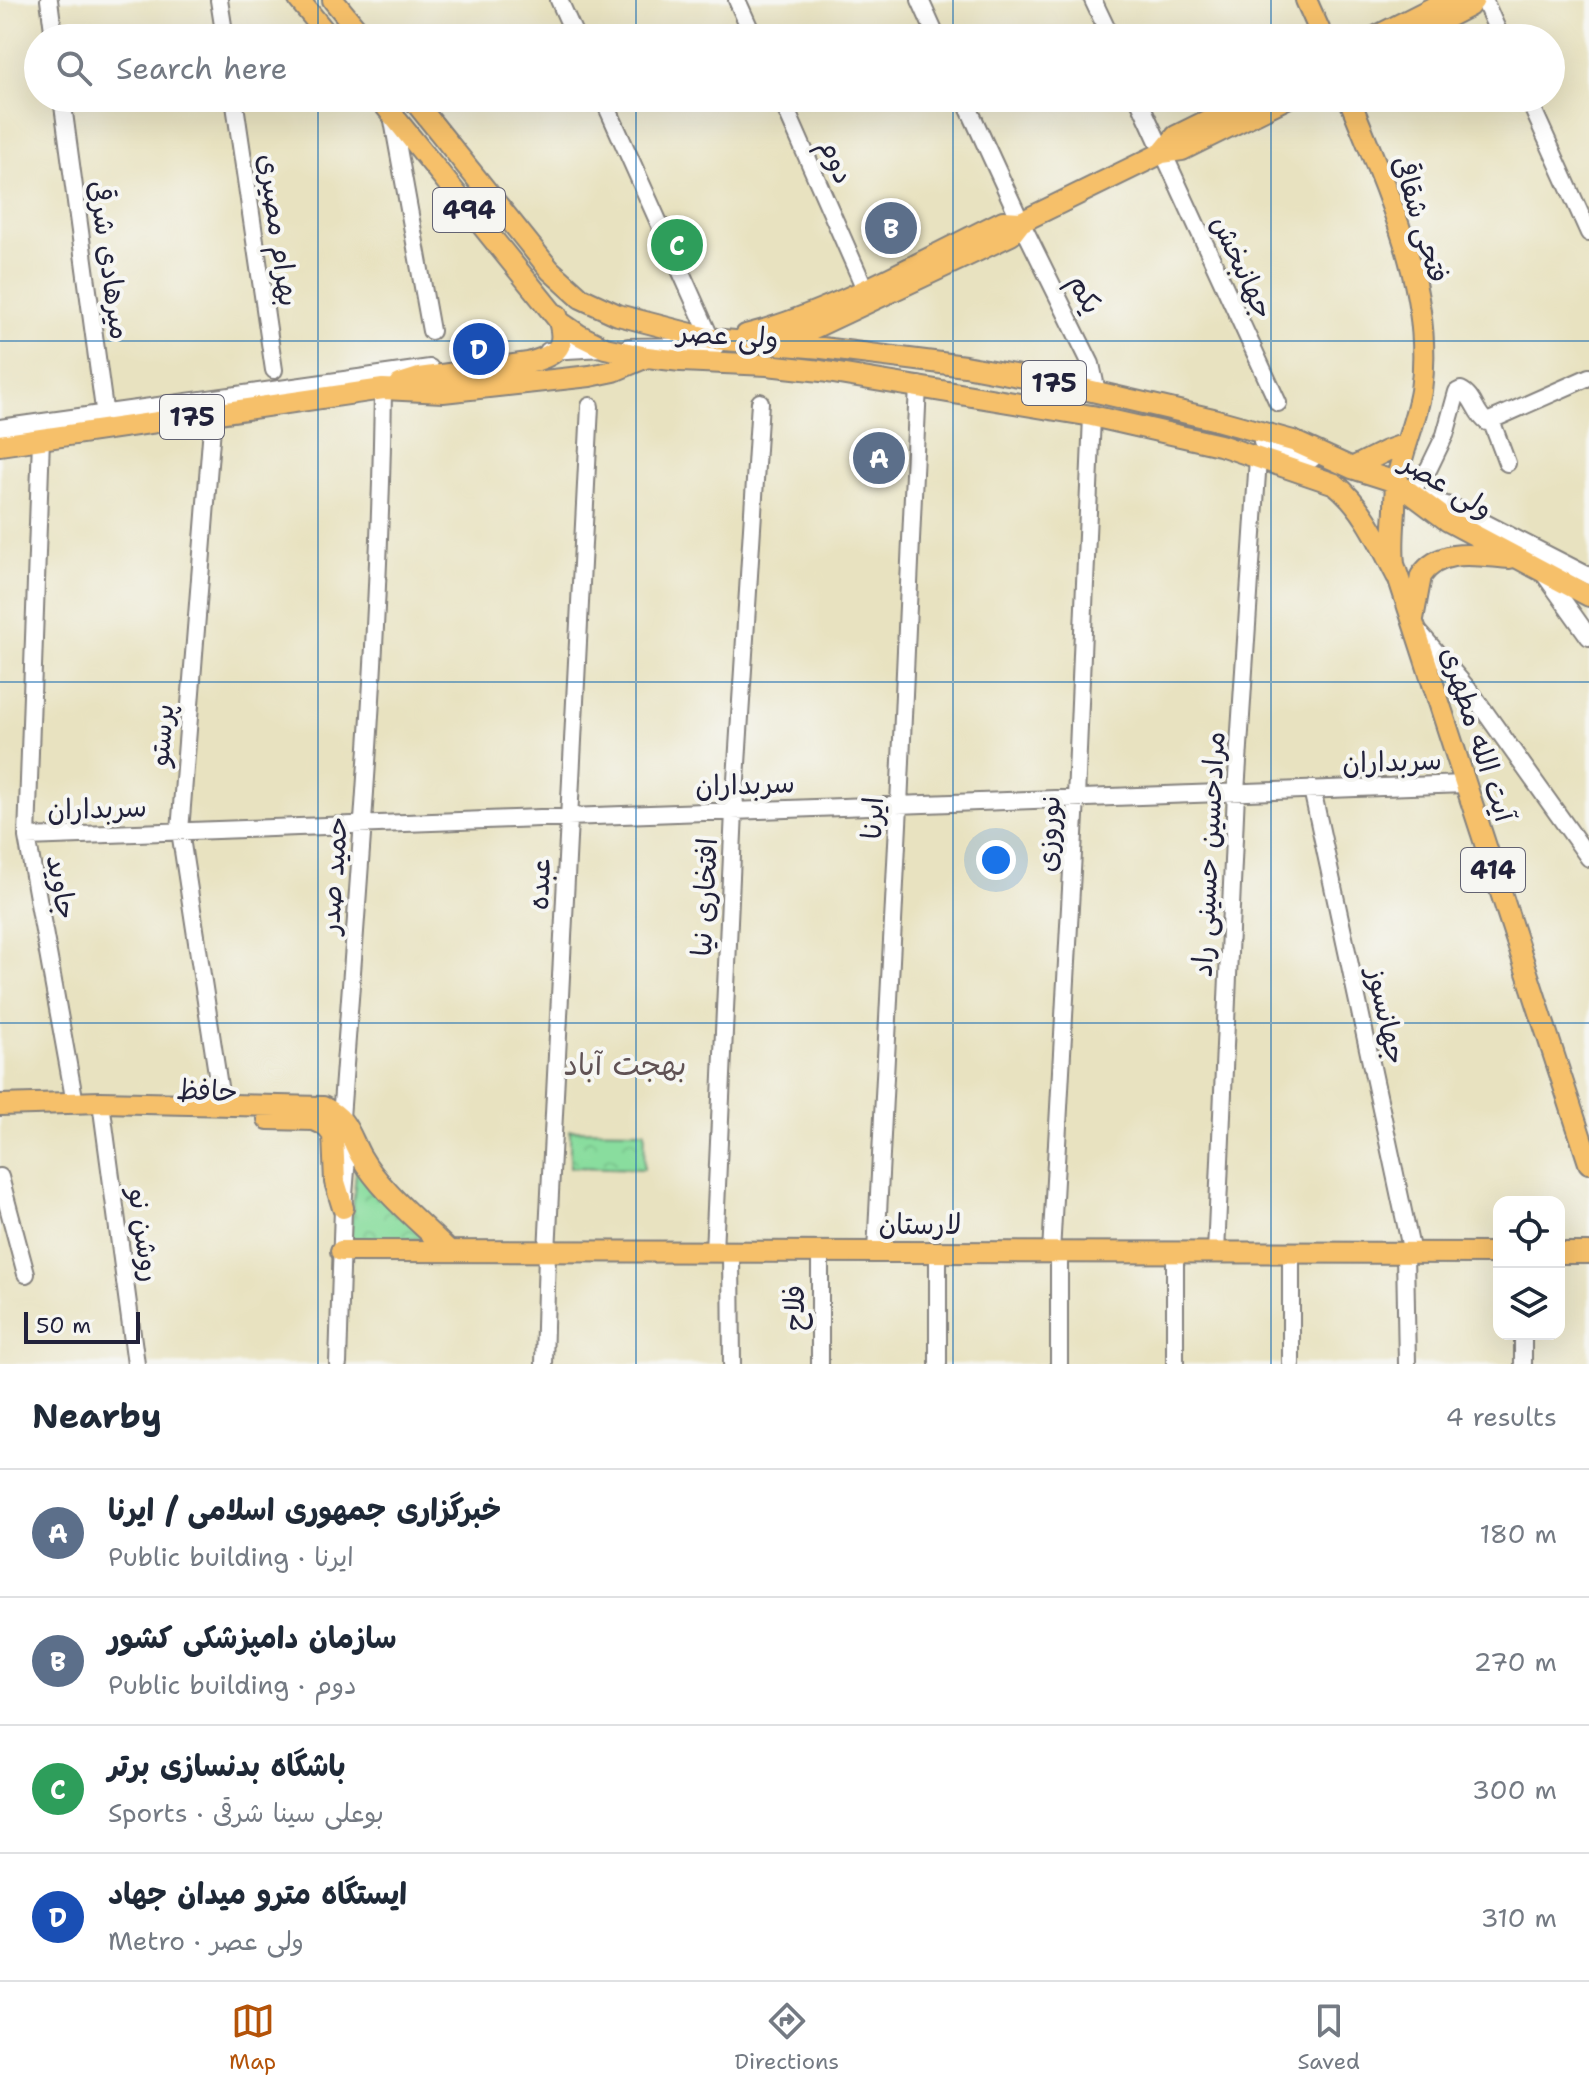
<!DOCTYPE html>
<meta charset="utf-8">
<style>
:root{--surface:#fff;--page:#f2f2f3;--text:#1f2937;--muted:#747a83;--line:#e0e1e3;--accent:#b45309}
body{margin:0;font-family:"Shantell Sans","Playpen Sans Arabic",sans-serif;background:var(--page);color:var(--text)}
.controls{position:absolute;right:24px;bottom:24px;display:grid;overflow:hidden;border-radius:16px;box-shadow:0 8px 32px #0002}
.controls button{width:72px;height:72px;display:grid;place-items:center;padding:0;border:0;border-bottom:2px solid var(--line);background:var(--surface);color:var(--text);font:40px sans-serif}
.scale{position:absolute;left:24px;bottom:20px;width:116px;box-sizing:border-box;padding-left:8px;border:4px solid #22223b;border-top:0;font-size:22px;line-height:28px;white-space:nowrap;color:#22223b;-webkit-text-stroke:6px #f6f6f2;paint-order:stroke}
.you{position:absolute;left:996px;top:860px;width:28px;height:28px;margin:-20px;border:6px solid #fff;border-radius:50%;background:#1a73e8;box-shadow:0 0 0 12px #1a73e833}
.badge{display:grid;place-items:center;width:52px;height:52px;border-radius:50%;background:var(--accent);color:#fff;font-size:26px;font-weight:700}
.pin{position:absolute;translate:-50% -50%;border:4px solid #fff;box-shadow:0 2px 8px #0006}
.list{margin:0;padding:0;list-style:none}
h2{display:flex;justify-content:space-between;align-items:center;height:104px;margin:0;padding:0 32px;font-size:34px}
h2 small{font-size:26px;font-weight:400;color:var(--muted)}
.list li{display:grid;grid-template-columns:52px 1fr auto;gap:24px;align-items:center;box-sizing:border-box;height:128px;padding:0 32px;border-top:2px solid var(--line)}
.list b{display:block;font-size:30px;white-space:nowrap}
.list p{margin:0;font-size:26px;white-space:nowrap;color:var(--muted)}
.list em{font-size:26px;font-style:normal;color:var(--muted)}
.icon{flex:none;width:44px;height:44px;fill:none;stroke:currentColor;stroke-width:2;stroke-linecap:round;stroke-linejoin:round}
.map{position:relative;flex:none;width:1589px;height:1364px;overflow:hidden}
.search{position:absolute;background:var(--surface);box-shadow:0 8px 32px #0002;left:24px;right:24px;top:24px;height:88px;display:flex;align-items:center;gap:20px;box-sizing:border-box;padding:0 28px;border-radius:44px;color:var(--muted);font-size:30px}
.sheet{height:616px;background:var(--surface)}
nav{display:flex;justify-content:space-around;align-items:center;box-sizing:border-box;height:112px;border-top:2px solid var(--line);background:var(--surface);font-size:22px;color:var(--muted)}
nav a{display:grid;justify-items:center;gap:4px}
nav .on{color:var(--accent)}
.map>svg:first-child{display:block}
.park{fill:url(#park-crowns);stroke:#56806c;stroke-width:2}
.lines{fill:none;stroke-linecap:round;stroke-linejoin:round}
.minor-casing{stroke:#85827e;stroke-width:20}
.major-casing{stroke:#85827e;stroke-width:24}
.minor{stroke:#fff;stroke-width:16}
.major{stroke:#f6c06b;stroke-width:20}
.grid{fill:none;stroke:#1f6fb2;stroke-width:2;stroke-opacity:0.55}
.labels{text-anchor:middle;stroke-width:8;stroke-linejoin:round;paint-order:stroke}
.shield{fill:#f6f6f2;stroke:#626272;stroke-width:2}
.shield-label{font-size:26px;font-weight:bold;fill:#22223b}
.street-label{font-size:28px;fill:#22223b;stroke:#f6f6f2}
.neighbourhood-label{font-size:30px;fill:#605254;stroke:#f6f6f2}
</style>
<div class="map">
<svg width="1589" height="1364" viewBox="0 0 1589 1364">
<defs>
<pattern id="park-crowns" width="20" height="18" patternUnits="userSpaceOnUse" patternTransform="scale(2)"><rect width="20" height="18" fill="#89dd9e"/><path d="M2 6a3 3 0 1 1 6 0M12 15a3 3 0 1 1 6 0" fill="none" stroke="#76bd89"/></pattern>
</defs>
<rect width="100%" height="100%" fill="#f6f6f2"/>
<filter id="ink" filterUnits="userSpaceOnUse"><feTurbulence type="fractalNoise" baseFrequency=".0125" numOctaves="2"/><feDisplacementMap in="SourceGraphic" scale="16" xChannelSelector="R" yChannelSelector="G"/><feConvolveMatrix kernelMatrix="1 2 1 2 8 2 1 2 1" color-interpolation-filters="sRGB"/></filter>
<filter id="wash" filterUnits="userSpaceOnUse"><feTurbulence type="fractalNoise" baseFrequency=".006" numOctaves="4" result="noise"/><feDisplacementMap in="SourceGraphic" scale="32" xChannelSelector="R" yChannelSelector="G"/><feGaussianBlur stdDeviation="1.8" result="paint"/><feColorMatrix in="noise" values="0 0 0 0 0 0 0 0 0 0 0 0 0 0 0 0 0 1.4 0 .05"/><feComposite in="paint" operator="in"/></filter>
<g filter="url(#wash)">
<rect width="100%" height="100%" fill="#e8e2c0"/>
<path class="park" d="M570 1130 645 1131 644 1169 570 1167Z
M357 1160 434 1239H350Z"/>
</g>
<g filter="url(#ink)">
<g class="lines">
<g class="minor-casing">
<path id="minor" d="M49 0 54 38
M219 0 225 38
M559 0 576 38
M737 0 754 38
M920 0 937 38
M1093 0 1111 38
M1484 0 1501 38
M62 98 106 424
M234 98 274 370
M603 98 711 339
M781 98 865 289
M964 98 1021 222 1091 364 1097 392
M1138 98 1278 403
M1528 98 1589 233
M392 115 431 331
M628 347 716 346
M548 351 604 348
M213 414 180 831 222 1106
M1491 420 1507 463
M0 428 430 368
M41 439 27 837 75 1103
M1262 442 1312 459
M1410 492 1429 468 1445 435 1457 392 1461 390C1474 396 1475 414 1487 422L1589 377
M1421 496 1460 510 1589 576
M1542 571 1589 637
M1419 632 1473 695 1589 858
M1312 789 1412 1253
M27 837 1465 784
M101 1102 136 1364
M0 1177 26 1274
M714 1252 734 811 760 402
M731 1252 732 1364
M820 1252V1364
M876 1252 899 805 918 385
M938 1252V1364
M1051 1253 1076 798 1092 416
M1216 1253 1236 792 1258 458
M1291 1253V1364
M1405 1253 1407 1364
M1523 1334V1364
M338 1364 343 1208 348 1144 341 1118C359 875 380 632 383 389
M544 1364 547 1252 590 406
M1059 1364V1252
M1175 1364V1253"/>
</g>
<g class="major-casing">
<path id="major" d="M299 0 330 38
M333 0 364 38
M1306 0 1323 38
M1373 38 1448 0
M1407 38 1469 6 1474 0
M379 98 560 322 579 335 605 348 647 357 681 361 767 365 821 371 1092 416 1220 445 1335 484C1364 507 1380 544 1397 576
M412 98 550 270 581 298 618 315 711 339 822 348 965 366 1062 384 1213 419 1293 441 1352 468 1396 482 1448 521 1589 596
M1349 98C1385 188 1435 291 1421 391 1416 421 1403 449 1397 479 1395 489 1395 499 1395 509 1394 528 1392 546 1394 564L1589 1163
M1162 153 1176 136 1253 98
M746 335C832 313 923 260 1003 221L1021 222
M782 343 1011 235 1021 222 1162 153 1182 150 1287 98
M400 384 419 378 528 363C559 354 568 347 557 315
M0 445 383 389 443 392 590 376 614 371 647 357
M1352 468 1386 451 1406 444
M1413 619 1421 576C1441 546 1479 556 1510 558
M0 1105 101 1102 323 1107C347 1118 349 1134 360 1155 381 1192 419 1221 449 1251
M268 1119 314 1120 325 1125 333 1135 335 1182 343 1208
M341 1251 1499 1253
M1559 1253H1589"/>
</g>
<use href="#minor" class="minor"/>
<use href="#major" class="major"/>
</g>
</g>
<path class="grid" d="M318 0V38M636 0V38M953 0V38M1271 0V38M318 98V1364M636 98V1364M953 98V1364M1271 98V1364M0 341H1589M0 682H1589M0 1023H1589"/>
<g class="labels">
<g class="shield">
<rect x="433" y="188" width="72" height="44" rx="6"/>
<rect x="1022" y="361" width="64" height="44" rx="6"/>
<rect x="160" y="395" width="64" height="44" rx="6"/>
<rect x="1461" y="848" width="64" height="44" rx="6"/>
</g>
<g class="shield-label">
<text x="469" y="219">494</text>
<text x="1054" y="392">175</text>
<text x="192" y="426">175</text>
<text x="1493" y="879">414</text>
</g>
<g class="street-label">
<text transform="translate(837 161) rotate(66)" y="10">دوم</text>
<text transform="translate(1421 219) rotate(73)" y="10">فتحی شقاقی</text>
<text transform="translate(279 230) rotate(82)" y="10">بهرام مصیری</text>
<text transform="translate(110 260) rotate(82)" y="10">میرهادی شرقی</text>
<text transform="translate(1243 267) rotate(65)" y="10">جهانبخش</text>
<text transform="translate(1086 294) rotate(64)" y="10">یکم</text>
<text transform="translate(728 335) rotate(4)" y="10">ولی عصر</text>
<text transform="translate(1447 485) rotate(31)" y="10">ولی عصر</text>
<text transform="translate(1478 734) rotate(72)" y="10">آیت الله مطهری</text>
<text transform="translate(161 735) rotate(-85)" y="10">پرستو</text>
<text transform="translate(1392 761) rotate(-2)" y="10">سربداران</text>
<text transform="translate(745 784) rotate(-2)" y="10">سربداران</text>
<text transform="translate(97 808) rotate(-2)" y="10">سربداران</text>
<text transform="translate(872 818) rotate(-87)" y="10">ايرنا</text>
<text transform="translate(1048 833) rotate(-87)" y="10">نوروزی</text>
<text transform="translate(1208 854) rotate(-87)" y="10">مرادحسین حسینی راد</text>
<text transform="translate(333 875) rotate(-86)" y="10">حمید صدر</text>
<text transform="translate(539 884) rotate(-87)" y="10">عبده</text>
<text transform="translate(62 887) rotate(80)" y="10">جاوید</text>
<text transform="translate(704 897) rotate(-87)" y="10">افتخاری نیا</text>
<text transform="translate(1387 1016) rotate(78)" y="10">جهانسوز</text>
<text transform="translate(207 1090) rotate(2)" y="10">حافظ</text>
<text x="920" y="1234">لارستان</text>
<text transform="translate(145 1235) rotate(82)" y="10">روشن نو</text>
<text transform="translate(794 1308) rotate(-90)" y="10">فلاح</text>
</g>
<g class="neighbourhood-label">
<text x="625" y="1075">بهجت آباد</text>
</g>
</g>
</svg>
<div class="controls">
<button><svg class="icon" aria-label="locate" viewBox="0 0 24 24"><circle cx="12" cy="12" r="6"/><path d="M12 2v4M12 18v4M2 12h4M18 12h4"/></svg></button>
<button><svg class="icon" aria-label="layers" viewBox="0 0 24 24"><path d="M12 4l9 5-9 5-9-5zM3 14l9 5 9-5"/></svg></button>
</div>
<div class="scale">50 m</div>
<div class="you"></div>
<div class="pin badge" style="left:879px;top:458px;background:#5c6f8a">A</div>
<div class="pin badge" style="left:891px;top:228px;background:#5c6f8a">B</div>
<div class="pin badge" style="left:677px;top:245px;background:#2e9e5b">C</div>
<div class="pin badge" style="left:479px;top:349px;background:#1a4fb4">D</div>
<div class="search"><svg class="icon" aria-label="search" viewBox="0 0 24 24"><circle cx="10" cy="10" r="6"/><path d="M15 15l6 6"/></svg>Search here</div>
</div>
<section class="sheet">
<h2>Nearby<small>4 results</small></h2>
<ul class="list">
<li><span class="badge" style="background:#5c6f8a">A</span><div><b>خبرگزاری جمهوری اسلامی / ایرنا</b><p>Public building · ايرنا</p></div><em>180 m</em></li>
<li><span class="badge" style="background:#5c6f8a">B</span><div><b>سازمان دامپزشکی کشور</b><p>Public building · دوم</p></div><em>270 m</em></li>
<li><span class="badge" style="background:#2e9e5b">C</span><div><b>باشگاه بدنسازی برتر</b><p>Sports · بوعلی سینا شرقی</p></div><em>300 m</em></li>
<li><span class="badge" style="background:#1a4fb4">D</span><div><b>ایستگاه مترو میدان جهاد</b><p>Metro · ولی عصر</p></div><em>310 m</em></li>
</ul>
</section>
<nav>
<a class="on"><svg class="icon" aria-label="map" viewBox="0 0 24 24"><path d="M3 6l6-2 6 2 6-2v14l-6 2-6-2-6 2zM9 4v14M15 6v14"/></svg>Map</a>
<a><svg class="icon" aria-label="directions" viewBox="0 0 24 24"><path d="M12 3l9 9-9 9-9-9zM9 14v-3h6M13 9l2 2-2 2"/></svg>Directions</a>
<a><svg class="icon" aria-label="saved" viewBox="0 0 24 24"><path d="M7 4h10v16l-5-4-5 4z"/></svg>Saved</a>
</nav>
